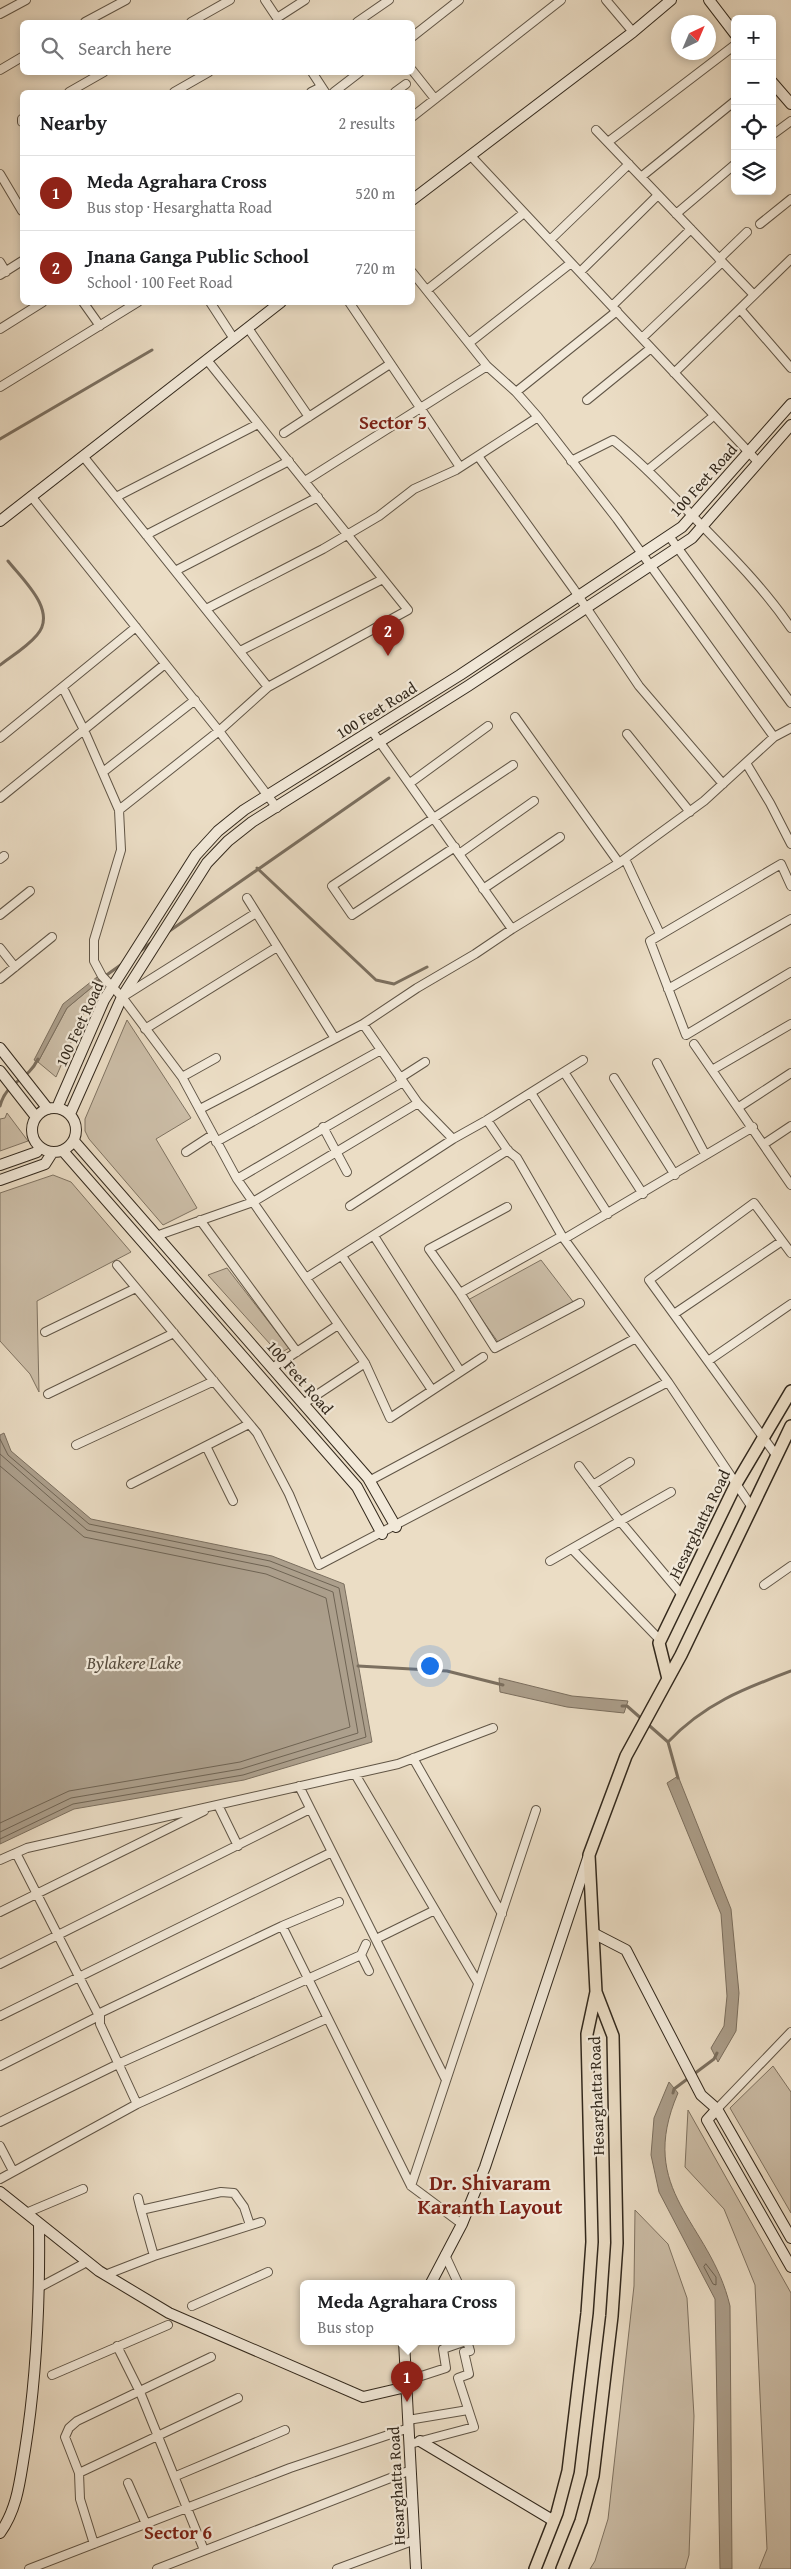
<!DOCTYPE html>
<meta charset="utf-8">
<style>
:root{--surface:#fff;--page:#f2f2f2;--text:#202124;--muted:#757577;--line:#e0e0e0;--accent:#8f2418}
body{margin:0;font-family:"Gentium Book Plus",serif;background:var(--page);color:var(--text)}
.controls{position:absolute;right:15px;top:15px;display:grid;overflow:hidden;border-radius:8px;box-shadow:0 2px 8px #0003}
.controls button{width:45px;height:45px;display:grid;place-items:center;padding:0;border:0;border-bottom:1px solid var(--line);background:var(--surface);color:var(--text);font:25px sans-serif}
.compass{position:absolute;left:671px;top:15px;width:45px;height:45px;border-radius:50%;background:var(--surface);box-shadow:0 2px 8px #0003;rotate:44deg}
.you{position:absolute;left:429px;top:1665px;width:18px;height:18px;margin:-12px;border:4px solid #fff;border-radius:50%;background:#1a73e8;box-shadow:0 0 0 8px #1a73e833}
.badge{display:grid;place-items:center;width:32px;height:32px;border-radius:50%;background:var(--accent);color:#fff;font-size:16px;font-weight:700}
.pin{position:absolute;translate:-50% -41px;filter:drop-shadow(0 1px 2px #0008)}
.pin::after{content:'';position:absolute;top:26px;width:18px;height:15px;background:inherit;clip-path:polygon(0 0,100% 0,50% 100%)}
.popup{position:absolute;left:300px;top:2280px;width:215px;height:65px;box-sizing:border-box;display:grid;place-content:center;border-radius:8px;background:var(--surface);filter:drop-shadow(0 1px 4px #0005);font-size:16px;white-space:nowrap;color:var(--muted)}
.popup b{font-size:19px;color:var(--text)}
.popup::after{content:'';position:absolute;left:50%;top:100%;margin-left:-10px;border:10px solid transparent;border-top-color:var(--surface)}
.list{margin:0;padding:0;list-style:none}
h2{display:flex;justify-content:space-between;align-items:center;height:65px;margin:0;padding:0 20px;font-size:21px}
h2 small{font-size:16px;font-weight:400;color:var(--muted)}
.list li{display:grid;grid-template-columns:32px 1fr auto;gap:15px;align-items:center;box-sizing:border-box;height:75px;padding:0 20px;border-top:1px solid var(--line)}
.list b{display:block;font-size:19px;white-space:nowrap}
.list p{margin:0;font-size:16px;white-space:nowrap;color:var(--muted)}
.list em{font-size:16px;font-style:normal;color:var(--muted)}
.icon{flex:none;width:28px;height:28px;fill:none;stroke:currentColor;stroke-width:2;stroke-linecap:round;stroke-linejoin:round}
.map{position:relative;flex:none;width:791px;height:2569px;overflow:hidden}
.search{position:absolute;background:var(--surface);box-shadow:0 2px 8px #0003;left:20px;top:20px;width:395px;height:55px;display:flex;align-items:center;gap:12px;box-sizing:border-box;padding:0 18px;border-radius:8px;color:var(--muted);font-size:19px}
.panel{position:absolute;background:var(--surface);box-shadow:0 2px 8px #0003;left:20px;top:90px;width:395px;height:215px;border-radius:8px}
.map>svg:first-child{display:block}
.green{fill:#ccbea8;stroke:#7f7362}
.water{fill:#ac9f8c;stroke:#7b6f5f}
.lines{fill:none;stroke-linecap:round;stroke-linejoin:round}
.shore{stroke:#6f6454;stroke-width:1}
.stream{stroke:#7b6f5f;stroke-width:3}
.street-casing{stroke:#605546;stroke-width:10}
.secondary-casing{stroke:#32281c;stroke-width:12}
.primary-casing{stroke:#32281c;stroke-width:14}
.street{stroke:#f2e9d9;stroke-width:8}
.secondary{stroke:#f2e9d9;stroke-width:10}
.primary{stroke:#ebddc5;stroke-width:11}
.labels{text-anchor:middle;stroke-width:4.5;stroke-linejoin:round;paint-order:stroke}
.street-label{font-size:16px;fill:#32281c;stroke:#f2e9d9}
.water-label{font-size:18px;font-style:italic;fill:#574c3e;stroke:#f2e9d9}
.quarter-label{font-size:19px;font-weight:bold;fill:#7a1f14;stroke:#f2e9d9}
.district-label{font-size:21px;font-weight:bold;fill:#7a1f14;stroke:#f2e9d9}
</style>
<div class="map">
<svg width="791" height="2569" viewBox="0 0 791 2569">
<rect width="100%" height="100%" fill="#ebddc5"/>
<filter id="stains"><feTurbulence type="fractalNoise" baseFrequency=".004" numOctaves="4"/><feColorMatrix values="0 0 0 0 .2 0 0 0 0 .09 0 0 0 0 .02 0 0 0 .5 -.17"/></filter>
<radialGradient id="worn" r=".72"><stop offset=".6" stop-color="#630" stop-opacity="0"/><stop offset="1" stop-color="#630" stop-opacity=".3"/></radialGradient>
<path class="green" d="M97 983 56 1077 38 1062 67 1008Z
M127 1020 191 1118 156 1139 197 1208 163 1225 89 1139 85 1131V1119Z
M7 1113 28 1141 0 1151V1119L5 1118Z
M53 1175 71 1182 131 1252 37 1301 39 1392 30 1374 0 1341V1193Z
M541 1260 574 1303 498 1342 468 1300Z
M227 1268 289 1348 279 1354 208 1275Z
M773 2066 791 2092V2213L730 2108Z
M688 2110 791 2293V2569H759L767 2549 755 2285 724 2209 685 2167Z
M635 2210 668 2244 687 2298 694 2416 689 2555 685 2569H590L595 2561 608 2519 634 2286Z"/>
<path class="water" d="M97 977V983L67 1008 38 1062 34 1060 63 1004Z
M4 1433 11 1451 91 1519 272 1556 344 1584 372 1742 244 1780 74 1809 0 1844V1435Z
M499 1678 572 1696 628 1701 624 1713 567 1707 500 1692Z
M678 1776 731 1909 739 1993 736 2031 718 2062 711 2048 724 2026 727 1996 721 1914 667 1783Z
M669 2082 678 2093C635 2192 710 2221 730 2306L732 2569H720L715 2299 659 2192 651 2155 654 2118Z"/>
<g class="lines">
<path class="shore" d="M0 1439 8 1455 89 1524 270 1561 339 1588 366 1737 243 1775 73 1804 0 1839
M0 1454 87 1530 269 1567 333 1592 358 1733 241 1769 71 1798 0 1832
M0 1466 84 1537 266 1574 326 1598 350 1727 240 1762 69 1791 0 1823
M706 2264 716 2277V2285L713 2284 704 2267Z"/>
<path class="stream" d="M0 439 152 350
M0 665C12 656 27 647 37 635 58 611 23 580 8 561
M257 868 376 980 394 984 427 967
M168 932 389 778
M139 952 152 942
M94 984 122 964
M0 1106C7 1080 27 1082 38 1059
M358 1666 447 1671 503 1685
M622 1706H627L668 1742 678 1778
M668 1742C704 1704 743 1689 791 1671
M673 2093 674 2089 714 2059 717 2053"/>
<g class="street-casing">
<path id="street" d="M265 0 279 21
M606 0 633 32
M0 14 26 0
M277 18 305 0
M85 22 126 0
M191 22 230 0
M357 22 389 0
M412 37 459 0
M0 70 22 57
M412 70 435 99
M312 72 325 92
M69 92 104 72
M174 92 209 72
M311 92 321 87
M334 92 360 72
M395 92 406 84
M412 117 561 0
M22 119V122
M596 130 754 295
M772 135 791 121
M608 142 735 45
M470 155 758 462
M0 174 22 211
M641 177 735 101
M676 214 735 164
M760 224 791 199
M550 240 629 164
M719 259 747 232
M0 262 6 272
M412 272 487 366 516 392 538 417 617 519 774 737
M580 272 658 195
M0 275 22 261
M427 290 524 213
M83 302 100 326
M210 302 234 339
M349 302 460 467
M612 306 691 229
M740 309 791 368
M248 328 309 417
M0 329 43 302
M642 338 722 262
M469 343 571 263
M674 373 791 259
M0 387 138 302
M516 392 617 311
M587 400 651 348
M284 433 390 364
M83 456 268 687
M478 456 573 588 639 686 723 784
M571 461 613 440C640 461 658 481 682 505 721 546 759 581 791 628
M649 469 710 419
M305 481 487 366
M31 496 219 731 277 808
M116 497 258 424
M146 535 289 461
M669 536 791 703
M175 571 318 497
M206 609 323 549 379 516 414 489 456 470 538 417
M240 651 383 579
M63 688 84 730 119 810 219 731 268 687 408 610 207 360
M515 717 619 863
M372 731 512 929
M627 734 690 812
M0 738 136 627
M746 763 770 803 791 844
M103 772 195 700
M410 783 488 726
M0 798 165 664
M119 810 121 850 94 940V961L102 976 122 997 182 1077 237 1179 365 1363 390 1418 483 1357
M455 847 352 915 332 886 513 765
M459 854 534 801
M0 859 4 856
M625 859 660 934
M791 886 781 864 650 941 686 1035 791 972
M483 889 560 837
M247 898 334 1037
M0 915 30 891
M0 948 15 967
M0 979 52 937
M668 989 791 919
M124 996 256 913
M363 1024 418 1103 453 1139 487 1120 508 1151 517 1158 562 1236 668 1382 751 1506
M145 1029 277 947
M694 1044 791 1185
M657 1063 705 1154
M712 1070 791 1024
M564 1072 643 1194
M182 1077 216 1058
M400 1078 425 1062
M614 1078 675 1175
M531 1093 608 1214
M739 1107 791 1073
M200 1109 363 1024 417 988 475 954 512 929 619 863 704 801 774 737 791 728
M487 1120 583 1060
M323 1127 347 1172
M216 1142 381 1050
M764 1144 791 1126
M186 1152 212 1135
M237 1179 403 1082
M350 1206 453 1139
M507 1207 429 1249 460 1293 562 1236
M200 1220 297 1352
M156 1236 253 1202 418 1103
M374 1236 460 1371
M564 1239 753 1127
M342 1256 432 1390
M117 1265 257 1433 289 1494 319 1565 668 1382
M306 1278 508 1150
M460 1293 495 1348 580 1303
M674 1314 782 1241
M45 1332 136 1288
M708 1361 791 1304
M272 1368 338 1325
M48 1394 174 1333
M303 1404 365 1363
M76 1445 214 1381
M206 1446 233 1501
M776 1455 649 1280 754 1203 791 1253
M579 1466 620 1521 682 1595
M369 1481 636 1338
M131 1484 249 1424
M593 1485 630 1462
M572 1549 660 1640
M550 1561 671 1492
M764 1585 791 1566
M413 1758 502 1914
M355 1774 478 1983
M299 1786 446 2080
M218 1805 238 1846
M0 1860 27 1848 398 1764 493 1728
M0 1912 204 1811
M282 1926 411 2186 462 2224
M376 1939 435 1910
M361 1955 369 1971
M0 1964 310 1809
M0 2016 332 1852
M0 2066 99 2016 16 1853
M137 2104 100 2024V2013L282 1926 339 1902
M717 2109 791 2032
M0 2122 118 2064 361 1955 366 1944
M0 2146 13 2171
M0 2179 137 2104 326 2019
M411 2186 536 1810
M138 2198 141 2210
M26 2213 83 2189
M445 2255 458 2283
M154 2256 261 2222
M105 2275 154 2256 141 2210 221 2192 234 2193 244 2207 250 2225
M40 2287 87 2262
M192 2306 268 2272
M117 2346 140 2392 204 2550
M52 2375 168 2325
M406 2381 446 2368 443 2349 466 2341
M408 2420 468 2410
M410 2444 474 2427 458 2378 469 2374 464 2352 470 2351 467 2341
M79 2473 65 2437 69 2428 77 2421 211 2357
M176 2476 285 2430
M128 2483 146 2524
M94 2544 80 2499 79 2473 238 2398
M29 2569 290 2468 406 2429 409 2430
M157 2569 411 2470
M337 2569 415 2540"/>
</g>
<g class="secondary-casing">
<path id="secondary" d="M709 0 735 34
M772 82 791 104
M412 200 633 32 671 0
M0 521 281 302
M0 1048 48 1109
M0 1071 36 1117
M32 1130a22 22 0 1 1 44 0a22 22 0 1 1-44 0Z
M57 1108 104 1000 196 855 218 831 244 810 460 675 682 527 791 404
M70 1114 122 997 207 863 228 841 252 822 468 686 692 538 791 425
M74 1141 368 1478 396 1527
M63 1151 357 1487 382 1534
M0 1165 37 1152 39 1147
M0 1180 45 1164 52 1153
M593 1933 626 1950 701 2095 717 2109 791 2238
M717 2109 707 2120 791 2267
M0 2192 99 2271 169 2313 363 2397 406 2387
M431 2283 462 2224 485 2167 588 1858
M404 2341 416 2569
M420 2441 554 2521
M0 2533C18 2508 20 2479 25 2450 37 2375 40 2300 39 2224"/>
</g>
<g class="primary-casing">
<path id="primary" d="M668 1679 659 1643 736 1484 791 1391
M535 2569 557 2513 568 2471 587 2313 592 2242 587 2034 596 1992 589 1855 626 1756 681 1655 791 1426
M562 2569 581 2521 593 2476 612 2316 617 2243 613 2036 596 1992"/>
</g>
<use href="#street" class="street"/>
<use href="#secondary" class="secondary"/>
<use href="#primary" class="primary"/>
</g>
<g class="labels">
<g class="street-label">
<text transform="translate(703 480) rotate(-48)" y="6">100 Feet Road</text>
<text transform="translate(376 710) rotate(-32)" y="6">100 Feet Road</text>
<text transform="translate(79 1024) rotate(-65)" y="6">100 Feet Road</text>
<text transform="translate(300 1377) rotate(49)" y="6">100 Feet Road</text>
<text transform="translate(699 1524) rotate(-64)" y="6">Hesarghatta Road</text>
<text transform="translate(596 2096) rotate(-92)" y="6">Hesarghatta Road</text>
<text transform="translate(396 2486) rotate(-93)" y="6">Hesarghatta Road</text>
</g>
<g class="water-label">
<text x="134" y="1669">Bylakere Lake</text>
</g>
<g class="quarter-label">
<text x="393" y="429">Sector 5</text>
<text x="178" y="2539">Sector 6</text>
</g>
<g class="district-label">
<text x="490" y="2190">Dr. Shivaram<tspan x="490" dy="24">Karanth Layout</tspan></text>
</g>
</g>
<rect width="100%" height="100%" filter="url(#stains)"/>
<rect width="100%" height="100%" fill="url(#worn)"/>
</svg>
<div class="controls">
<button>+</button>
<button>−</button>
<button><svg class="icon" aria-label="locate" viewBox="0 0 24 24"><circle cx="12" cy="12" r="6"/><path d="M12 2v4M12 18v4M2 12h4M18 12h4"/></svg></button>
<button><svg class="icon" aria-label="layers" viewBox="0 0 24 24"><path d="M12 4l9 5-9 5-9-5zM3 14l9 5 9-5"/></svg></button>
</div>
<svg class="compass" viewBox="-18 -18 36 36"><path d="M0-13l5 13h-10z" fill="#e53935"/><path d="M0 13l5-13h-10z" fill="#757577"/></svg>
<div class="you"></div>
<div class="pin badge" style="left:407px;top:2402px">1</div>
<div class="popup"><b>Meda Agrahara Cross</b>Bus stop</div>
<div class="pin badge" style="left:388px;top:656px">2</div>
<div class="search"><svg class="icon" aria-label="search" viewBox="0 0 24 24"><circle cx="10" cy="10" r="6"/><path d="M15 15l6 6"/></svg>Search here</div>
<section class="panel">
<h2>Nearby<small>2 results</small></h2>
<ul class="list">
<li><span class="badge">1</span><div><b>Meda Agrahara Cross</b><p>Bus stop · Hesarghatta Road</p></div><em>520 m</em></li>
<li><span class="badge">2</span><div><b>Jnana Ganga Public School</b><p>School · 100 Feet Road</p></div><em>720 m</em></li>
</ul>
</section>
</div>
